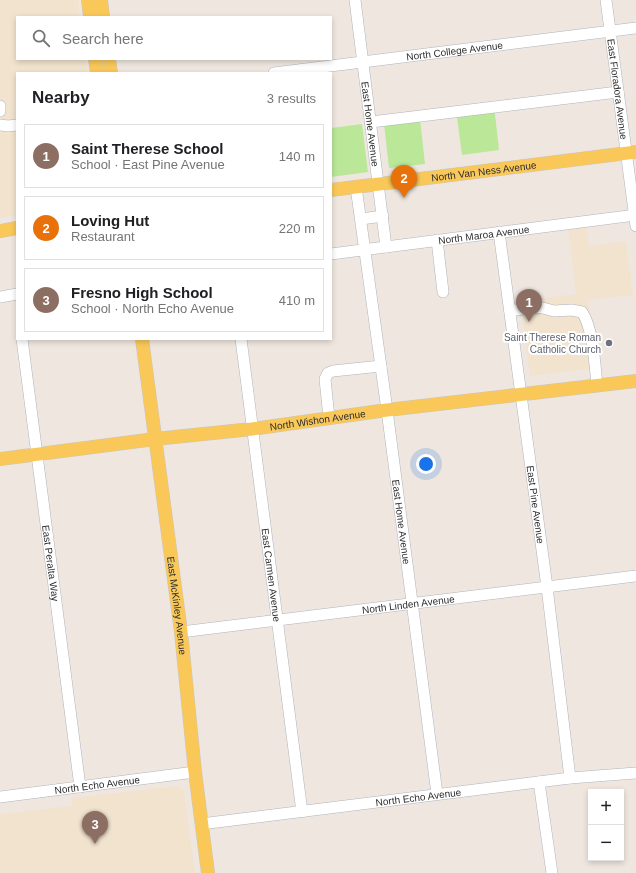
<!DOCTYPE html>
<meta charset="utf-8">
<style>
:root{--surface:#fff;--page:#f2f2f2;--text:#202124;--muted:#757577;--line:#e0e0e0;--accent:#1a73e8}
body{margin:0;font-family:Arial,sans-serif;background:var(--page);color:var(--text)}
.controls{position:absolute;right:12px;bottom:12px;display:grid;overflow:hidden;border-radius:0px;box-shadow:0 2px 6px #0003}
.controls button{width:36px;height:36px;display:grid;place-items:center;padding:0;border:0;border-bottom:1px solid var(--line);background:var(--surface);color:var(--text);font:20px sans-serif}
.you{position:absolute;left:426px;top:464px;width:14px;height:14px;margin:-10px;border:3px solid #fff;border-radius:50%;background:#1a73e8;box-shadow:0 0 0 6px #1a73e833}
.badge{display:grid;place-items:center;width:26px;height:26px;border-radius:50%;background:var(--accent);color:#fff;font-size:13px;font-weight:700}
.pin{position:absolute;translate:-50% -33px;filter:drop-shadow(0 1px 2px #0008)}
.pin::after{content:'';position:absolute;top:21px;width:14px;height:12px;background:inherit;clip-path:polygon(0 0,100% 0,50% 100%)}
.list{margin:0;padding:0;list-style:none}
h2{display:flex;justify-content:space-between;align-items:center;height:52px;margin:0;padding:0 16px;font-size:17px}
h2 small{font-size:13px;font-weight:400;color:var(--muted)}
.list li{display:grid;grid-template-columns:26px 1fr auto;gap:12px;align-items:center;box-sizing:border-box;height:64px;margin:0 8px 8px;padding:0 8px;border:1px solid var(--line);border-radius:0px}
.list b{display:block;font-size:15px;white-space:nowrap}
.list p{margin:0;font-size:13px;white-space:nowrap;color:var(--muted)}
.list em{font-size:13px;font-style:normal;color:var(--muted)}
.icon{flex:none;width:22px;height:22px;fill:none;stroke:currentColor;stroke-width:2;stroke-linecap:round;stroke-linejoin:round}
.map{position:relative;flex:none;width:636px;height:873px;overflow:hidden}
.search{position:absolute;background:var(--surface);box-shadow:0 2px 6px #0003;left:16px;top:16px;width:316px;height:44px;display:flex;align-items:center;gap:10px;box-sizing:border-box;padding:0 14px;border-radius:0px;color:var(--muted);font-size:15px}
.panel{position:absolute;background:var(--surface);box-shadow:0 2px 6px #0003;left:16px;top:72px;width:316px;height:268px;border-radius:0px}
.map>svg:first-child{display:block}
.education{fill:#f1e3ce}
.green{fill:#bae898}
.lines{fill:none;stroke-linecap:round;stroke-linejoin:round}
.minor-casing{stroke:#afb3bd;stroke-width:12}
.major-casing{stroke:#c8c8c8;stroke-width:14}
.minor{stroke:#fff;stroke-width:11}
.major{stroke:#f9c859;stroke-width:13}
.worship-dot{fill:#6b7280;stroke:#fff;stroke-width:1.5}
.labels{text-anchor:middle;stroke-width:4;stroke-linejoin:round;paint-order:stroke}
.street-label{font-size:10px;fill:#2d2d2d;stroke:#fff}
.worship-label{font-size:10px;fill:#5b616d;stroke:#fff;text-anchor:end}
</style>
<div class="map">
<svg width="636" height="873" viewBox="0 0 636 873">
<rect width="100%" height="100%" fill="#efe7df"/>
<path class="education" d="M0 0H78L80 17H17V59H86L88 73H17V215L0 218Z
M586 225 589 246 626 241 633 295 588 300 597 368 530 376 520 301 576 294 568 227Z
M176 786 181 787 184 792 195 873H0V814L72 806V798Z"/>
<path class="green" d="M494 105 499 150 462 155 456 110Z
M420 119 425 164 389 168 384 124Z
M362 124 368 172 331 177V128Z"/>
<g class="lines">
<g class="minor-casing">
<g id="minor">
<path id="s1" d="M355 0 386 247"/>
<path id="s2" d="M606 0 636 226"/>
<path id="s3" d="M274 73 636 28"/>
<path d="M0 106V111"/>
<path d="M371 122 618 92"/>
<path d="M0 125 8 126 17 125"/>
<path id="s4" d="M356 187 387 410 437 794"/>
<path d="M361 219 383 216"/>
<path id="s5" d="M499 232 547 587 570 778"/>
<path d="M437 240 443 292"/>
<path id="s6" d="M331 254 636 215"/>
<path d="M0 297 17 294"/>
<path d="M510 311 533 307 543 308 554 311 572 310 582 312C593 328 595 365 597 385"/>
<path id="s7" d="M22 339 80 787"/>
<path id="s8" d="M241 339 302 812"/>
<path d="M329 418 325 379 328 373 333 371 381 366"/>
<path id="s9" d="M181 632 636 576"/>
<path d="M539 782 552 873"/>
<path id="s10" d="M0 797 195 772"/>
<path id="s11" d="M201 824 570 778 636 773"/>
</g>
</g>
<g class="major-casing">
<g id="major">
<path d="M88 0 90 17"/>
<path d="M101 0 103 17"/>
<path d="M95 59 97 73"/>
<path d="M109 59 111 73"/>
<path id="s12" d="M331 190 636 152"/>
<path d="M0 231 17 228"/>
<path id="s13" d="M142 339 181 632 195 772 208 873"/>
<path id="s14" d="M0 459 155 439 252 429 387 410 636 381"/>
</g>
</g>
<use href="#minor" class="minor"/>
<use href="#major" class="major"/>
</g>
<circle class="worship-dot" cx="609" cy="343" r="4"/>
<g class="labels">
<g class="street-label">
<text dy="4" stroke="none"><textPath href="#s3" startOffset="182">North College Avenue</textPath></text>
<text dy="4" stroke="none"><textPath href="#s2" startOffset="90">East Floradora Avenue</textPath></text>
<text dy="4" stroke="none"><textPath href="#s1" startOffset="125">East Home Avenue</textPath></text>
<text dy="4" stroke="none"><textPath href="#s12" startOffset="154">North Van Ness Avenue</textPath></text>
<text dy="4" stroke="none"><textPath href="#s6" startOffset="154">North Maroa Avenue</textPath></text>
<text dy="4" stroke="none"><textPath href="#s14" startOffset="320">North Wishon Avenue</textPath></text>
<text dy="4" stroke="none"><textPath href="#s5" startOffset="275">East Pine Avenue</textPath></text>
<text dy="4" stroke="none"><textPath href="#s4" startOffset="338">East Home Avenue</textPath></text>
<text dy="4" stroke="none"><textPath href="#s7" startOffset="226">East Peralta Way</textPath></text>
<text dy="4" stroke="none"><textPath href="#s8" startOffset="238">East Carmen Avenue</textPath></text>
<text dy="4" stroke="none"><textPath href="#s9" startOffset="229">North Linden Avenue</textPath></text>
<text dy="4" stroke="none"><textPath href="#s13" startOffset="269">East McKinley Avenue</textPath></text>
<text dy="4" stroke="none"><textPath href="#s10" startOffset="98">North Echo Avenue</textPath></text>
<text dy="4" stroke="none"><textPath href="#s11" startOffset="219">North Echo Avenue</textPath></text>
</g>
<g class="worship-label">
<text x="601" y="341">Saint Therese Roman<tspan x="601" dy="12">Catholic Church</tspan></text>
</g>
</g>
</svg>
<div class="controls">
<button>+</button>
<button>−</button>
</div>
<div class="you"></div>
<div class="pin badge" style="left:529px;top:322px;background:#8d6e63">1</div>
<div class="pin badge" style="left:404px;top:198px;background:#e8710a">2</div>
<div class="pin badge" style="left:95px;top:844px;background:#8d6e63">3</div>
<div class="search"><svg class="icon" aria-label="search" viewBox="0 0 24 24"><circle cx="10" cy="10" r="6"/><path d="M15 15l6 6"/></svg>Search here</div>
<section class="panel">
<h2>Nearby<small>3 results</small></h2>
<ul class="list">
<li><span class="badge" style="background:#8d6e63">1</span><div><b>Saint Therese School</b><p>School · East Pine Avenue</p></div><em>140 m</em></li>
<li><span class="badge" style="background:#e8710a">2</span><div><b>Loving Hut</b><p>Restaurant</p></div><em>220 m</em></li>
<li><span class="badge" style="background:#8d6e63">3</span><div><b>Fresno High School</b><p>School · North Echo Avenue</p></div><em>410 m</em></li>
</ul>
</section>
</div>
